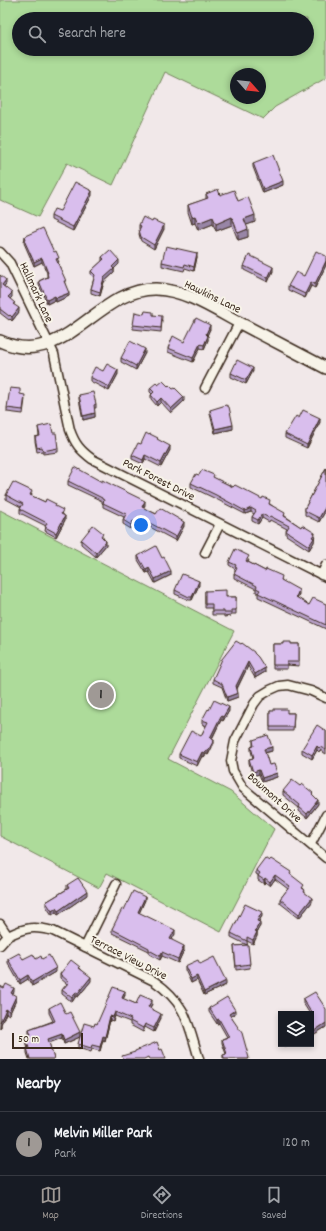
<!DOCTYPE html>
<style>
:root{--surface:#171b24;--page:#20242c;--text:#f1f3f6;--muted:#9ea1a6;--line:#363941;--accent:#9f9995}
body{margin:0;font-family:Dekko,sans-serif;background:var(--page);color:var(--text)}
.controls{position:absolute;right:12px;bottom:12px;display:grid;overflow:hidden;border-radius:0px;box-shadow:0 2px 6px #0003}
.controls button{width:36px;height:36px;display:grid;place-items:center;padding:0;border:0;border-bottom:1px solid var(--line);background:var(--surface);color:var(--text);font:20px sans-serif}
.compass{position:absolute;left:230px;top:68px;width:36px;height:36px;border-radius:50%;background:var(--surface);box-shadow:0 2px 6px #0003;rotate:117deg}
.scale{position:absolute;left:12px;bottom:10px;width:71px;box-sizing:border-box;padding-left:4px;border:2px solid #3b2a1e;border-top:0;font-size:11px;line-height:14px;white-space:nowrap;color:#3b2a1e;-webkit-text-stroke:3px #f7f3e8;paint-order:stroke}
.you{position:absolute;left:141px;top:525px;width:14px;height:14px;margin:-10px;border:3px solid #fff;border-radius:50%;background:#1a73e8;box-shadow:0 0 0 6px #1a73e833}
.badge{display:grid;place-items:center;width:26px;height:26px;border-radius:50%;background:var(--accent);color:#111;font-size:13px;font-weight:700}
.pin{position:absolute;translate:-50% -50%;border:2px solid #fff;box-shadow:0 1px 4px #0006}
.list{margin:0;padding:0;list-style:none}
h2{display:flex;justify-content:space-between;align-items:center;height:52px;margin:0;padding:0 16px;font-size:17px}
h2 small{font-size:13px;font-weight:400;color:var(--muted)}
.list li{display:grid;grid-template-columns:26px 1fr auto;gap:12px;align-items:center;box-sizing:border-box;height:64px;padding:0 16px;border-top:1px solid var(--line)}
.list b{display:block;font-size:15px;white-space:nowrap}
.list p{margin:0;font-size:13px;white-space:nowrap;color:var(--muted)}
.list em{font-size:13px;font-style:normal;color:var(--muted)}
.icon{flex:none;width:22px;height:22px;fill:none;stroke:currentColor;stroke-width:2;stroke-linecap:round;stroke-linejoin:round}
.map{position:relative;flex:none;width:326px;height:1059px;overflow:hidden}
.search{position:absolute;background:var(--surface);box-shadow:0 2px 6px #0003;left:12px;right:12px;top:12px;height:44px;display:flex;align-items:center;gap:10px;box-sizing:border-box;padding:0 14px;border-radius:22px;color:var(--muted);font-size:15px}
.sheet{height:116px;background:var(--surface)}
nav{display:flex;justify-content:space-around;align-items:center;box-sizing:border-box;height:56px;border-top:1px solid var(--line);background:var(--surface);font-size:11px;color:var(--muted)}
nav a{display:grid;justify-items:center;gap:2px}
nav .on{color:var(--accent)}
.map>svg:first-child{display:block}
.green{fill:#addb9a;stroke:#74825c;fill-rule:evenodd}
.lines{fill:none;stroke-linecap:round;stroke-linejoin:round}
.street-casing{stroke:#3b2a1e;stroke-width:11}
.secondary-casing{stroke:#3b2a1e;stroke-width:14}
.street{stroke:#f7f3e8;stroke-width:8}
.secondary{stroke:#f7f3e8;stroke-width:11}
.wall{fill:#bba3cc;stroke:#3b2a1e}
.shaded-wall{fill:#9885a6;stroke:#3b2a1e}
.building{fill:#d9beed;stroke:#3b2a1e}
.labels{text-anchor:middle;stroke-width:4;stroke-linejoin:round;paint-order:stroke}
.street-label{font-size:12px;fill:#3b2a1e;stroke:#f7f3e8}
</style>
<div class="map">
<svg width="326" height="1059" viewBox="0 0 326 1059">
<rect width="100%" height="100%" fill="#f1e8e9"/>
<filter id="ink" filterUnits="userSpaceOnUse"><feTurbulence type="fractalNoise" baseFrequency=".025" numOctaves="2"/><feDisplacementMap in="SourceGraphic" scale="8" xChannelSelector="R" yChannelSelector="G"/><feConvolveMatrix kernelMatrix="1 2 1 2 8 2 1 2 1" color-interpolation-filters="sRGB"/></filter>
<g filter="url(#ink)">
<path class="green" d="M0 0H326V78L275 107 263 119 165 72 113 185 67 163 38 217 0 200ZM19 19H307V49H19ZM236 74H260V98H236Z
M0 510 234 631 168 759 231 792 274 829 221 932 107 873 99 888 0 836Z"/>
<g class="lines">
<g class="street-casing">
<path id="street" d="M0 252 10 263 54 354 70 430C75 444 80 450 92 459L326 577
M205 388 239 323
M205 553 220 524
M321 575 326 565
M326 698 311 691 288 685 279 686 270 690 260 696 254 704 235 741 231 761 233 771 243 788 326 858
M311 844 326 815
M0 924 8 936 0 945
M8 936C26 927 34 926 53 931L154 981C187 1004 188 1023 199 1059
M85 947 116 884"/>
</g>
<g class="secondary-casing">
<path id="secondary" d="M0 341C65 371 96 288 156 289 186 290 214 309 240 323 269 338 297 353 326 368"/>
</g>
<use href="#street" class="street"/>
<use href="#secondary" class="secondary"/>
</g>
<path class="wall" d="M253 163 283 185 263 193 253 167Z
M206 194 220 195 238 201 255 222 246 225 248 237 238 240 232 225 216 231 213 224 198 230 195 223 192 224 188 212V205L206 199Z
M92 195 73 231 51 220V216Z
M139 225 164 229 154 249 141 241 139 234 140 230 139 229Z
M25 236 54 252 59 262H58L69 296 56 302 55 300 47 304 39 285V281L47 277V273L42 262 34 266 24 243Z
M326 256V265L315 288 311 286 305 298 288 290V286L304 276Z
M102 257 119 264 114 269V273L104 282 100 296 91 293V289L94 278 91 275V271L102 261Z
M197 257 194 271 185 268 184 271 162 266V262Z
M244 266 273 271 268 282 244 270Z
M0 275 6 284 4 286 12 297 10 299 19 312 12 321 10 319 9 320 0 313Z
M153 315 162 320 161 332 133 329V325Z
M210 329 207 335 208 340 204 349 200 348 193 362 168 352V348L184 342Z
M145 353 136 370 121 362V358Z
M103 371 118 374 109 391 90 381V377Z
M253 371 246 384 231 377V373Z
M158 385 168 386 184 401 171 413 161 402 157 406 151 399V395L152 394 150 392V388Z
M20 394 25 399 23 414 7 412V408Z
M79 395 96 404V408H94L95 417 83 420 79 399Z
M210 410 233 429 215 433 210 414Z
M299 418 320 422 307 448 285 438V434Z
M38 427 53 433 58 448V452L43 454 42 451 37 452 35 441V437L39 436Z
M158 440 170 450 161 467 145 459 143 464 132 459V455L141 444Z
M326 468V510L319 522 305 515V508Z
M199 475 214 478 270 504 285 516 315 537 314 538V542L309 550 286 535V531L287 529 270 520 269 522 262 518 258 524 252 521V517L254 514 251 512 245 514 216 499 191 487V483Z
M68 481 145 505 143 508 184 526 176 541 148 526 145 531 133 525 131 529 123 524V520L124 517 103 507V504L102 503V501L68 485Z
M32 494 31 496 45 502 56 507 63 514 65 520 56 537 45 531 46 526 20 513V509L21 507 6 499V495Z
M103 537V538L106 545 96 557 81 544V540Z
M138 556 171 575 155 583 149 572 146 573 138 560Z
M249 560 248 562 282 580V581L299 594 297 598 309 605 326 604V629L258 597V593L256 592V589L234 578V574L235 571V569L229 565V562Z
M199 585 192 600H189L175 594V590Z
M205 591 226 597H236V614H231V616L224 617V615H212V608H205Z
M273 644H299V666L287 665V669H273Z
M254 654 265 672 255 678 248 666 237 689 238 697 227 701 222 687 213 683V679Z
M209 710 229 711 223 721 221 720 212 739 214 743 208 755 206 754 204 757 202 756 197 766 179 758V754L201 736 206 726 202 724V720Z
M270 711 287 713H294L293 731H270Z
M326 731V754L320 750 319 752 317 750 312 759 302 753V749Z
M253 740 272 751 265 753 269 765 277 777 262 782 259 774 253 776 249 763V759L253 758 251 751V747L253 746Z
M300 786 313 795 318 804 307 818 299 811V808L283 795V791Z
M269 861 291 875 304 889 305 893 312 902 299 918 280 903V899L288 889 275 879 270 886 265 882 264 884 258 880V875L256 874V870Z
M67 885 87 895 58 915 56 912 52 915 46 906V902L67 889Z
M145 900 139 913 175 934 171 940 184 950 178 963 162 956 160 960 149 954V951L112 933V929L124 910Z
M262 916 259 921 260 926 257 931V936L253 944 247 941 250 968 236 970 234 946 247 945 231 937V933Z
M8 959H42L56 972 32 986 28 979 20 984 8 963Z
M200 964 226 985 204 995 197 980 191 983 185 970V966Z
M80 968 91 981 78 997 76 996 72 1002 62 994V990L67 984 60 978V974Z
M4 988 14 992 12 994 16 1000 9 1015 6 1013 1 1024V1027L0 1029Z
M125 995 123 999 136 1004H152L150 1008 161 1018 154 1032 145 1027 143 1032 130 1025V1022L115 1016 113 1021 110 1020 105 1041 103 1040 100 1051 92 1049 91 1052 78 1048V1044L94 1026 97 1024Z
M303 999 326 1027 311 1036V1014H310L303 1003Z
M49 1008 66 1014 80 1037 64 1044 62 1038 49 1043 54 1059H29L27 1053V1048H28L25 1041V1037L29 1035V1030L53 1021 49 1013Z
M209 1008 235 1014 231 1016 249 1059H223V1055L226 1054 222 1043V1039L227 1037 219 1023 217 1024 209 1012Z"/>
<path class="shaded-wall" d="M283 181V185L263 193V189Z
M92 191V195L73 231V227Z
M255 215V222L244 226V219Z
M195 216V223L192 224V217Z
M213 217V224L198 230V223Z
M232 217V225L216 231V224Z
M164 225V229L154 249V245Z
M248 229V237L238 240V233Z
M197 253V257L194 271V267Z
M42 258V262L34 266V262Z
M119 260V264L114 269V273L104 282 100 296V292L104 278 112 267Z
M326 261V265L315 288V284Z
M273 267V271L268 282V278Z
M6 280V284L2 289V285Z
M311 282V286L305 298V294Z
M12 293V297L8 301V297Z
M69 293V296L56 302V298Z
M55 296V300L47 304V300Z
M19 308V312L12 321V317Z
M210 325V329L206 338V334Z
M208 336V340L204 349V345Z
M200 344V348L193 362V358Z
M145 349V353L136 370V366Z
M253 368V371L246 384V380Z
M118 370V374L109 391V387Z
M184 397V401L171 413V409Z
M161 398V402L157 406V402Z
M95 413V417L83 420V416Z
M320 418V422L307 448V445Z
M233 425V429L215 433V429Z
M170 446V450L161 467V463Z
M145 455V459L143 464V460Z
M145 501V505L142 511V507Z
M326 506V510L319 522V518Z
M251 508V512L245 514V511Z
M262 514V518L258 524V520Z
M65 516V520L56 537V533Z
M133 521V525L131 529V525Z
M148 522V526L145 531V527Z
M184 522V526L176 541V537Z
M315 533 314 542 309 550V546L312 537Z
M106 541V545L96 557V553Z
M149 568V572L146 573V570Z
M171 571V575L155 583V579Z
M199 581V585L192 600V597Z
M299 590V594L296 601V597Z
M248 662V666L236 690V686Z
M265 668V672L255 678V674Z
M238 693V697L227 701V697Z
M229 707V711L223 721V717Z
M221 716V720L210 742V738Z
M214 740V743L208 755V751Z
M317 746V750L312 759V755Z
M272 747V751L264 753V749Z
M206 750V754L204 757V753Z
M202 752V756L197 766V762Z
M259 770V774L253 776V772Z
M277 773V777L262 782V778Z
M318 800V804L307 818V814Z
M275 875V879L270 886V882Z
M265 878V882L264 884V880Z
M87 891V895L58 915V911Z
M145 897V900L138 916V912Z
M312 898V902L299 918V914Z
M56 908V912L52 915V911Z
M262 912V916L257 925V921Z
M260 922V926L255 935V931Z
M175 930V934L170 943V939Z
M257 932V936L253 944V940Z
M184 946V950L178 963V959Z
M162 952V956L160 960V956Z
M56 968V972L32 986V982Z
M28 975V979L20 984V980Z
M197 976V980L191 983V979Z
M91 977V981L78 997V993Z
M226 981V985L204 995V992Z
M14 988V992L11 997V993Z
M125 991V995L122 1002V998Z
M76 992V996L72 1002V998Z
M16 996V1000L9 1015V1011Z
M152 1000V1004L148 1011V1007Z
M6 1009V1013L1 1024V1027L0 1029V1022Z
M235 1010V1014L229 1017V1014Z
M115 1012V1016L113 1021V1017Z
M161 1014V1018L154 1032V1028Z
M110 1016V1020L105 1041V1037Z
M219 1019V1023L217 1024V1020Z
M326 1023V1027L311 1036V1033Z
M145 1024V1027L143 1032V1028Z
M80 1032V1037L64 1044V1040Z
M62 1034V1038L48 1043V1039Z
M103 1036V1040L100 1051V1047Z
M286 1044H290L286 1047Z"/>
<path class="building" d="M273 155 283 181 263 189 253 163Z
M75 182 92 191 73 227 51 216 54 209 60 211Z
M218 189 220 195 234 190 238 201 248 197 255 215 244 219 248 229 238 233 232 217 216 224 213 217 198 223 195 216 192 217 188 205 208 198 206 194Z
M143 217 152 222 153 220 164 225 154 245 141 237 139 230 141 226 139 225Z
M43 228 54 252 56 251 59 258 56 259 66 281H64L69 293 56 298 55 296 47 300 39 281 48 277 47 273H48L42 258 34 262 24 240 26 239 25 236Z
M166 246 197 253 194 267 185 264 184 267 162 262Z
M110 250 119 260 112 267 114 269 104 278 100 292 91 289 95 275 91 271 104 259 102 257Z
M316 251 326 256V261L315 284 311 282 305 294 288 286 296 272 304 276Z
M249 255 273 267 268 278 244 266Z
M0 275 6 280 2 285 12 293 8 297 15 303 13 304 19 308 12 317 10 315 9 316 0 309Z
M145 311 153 312V315L162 316 161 328 133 325 135 312 144 314Z
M196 318 210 325 206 334 208 336 204 345 200 344 193 358 168 348 173 336 184 342Z
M130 341 145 349 136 366 121 358Z
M237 360 253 368 246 380 231 373Z
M107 364 118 370 109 387 90 377 95 367 103 371Z
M163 381 168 386 169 385 173 389 175 388 184 397 171 409 161 398 157 402 151 395 154 392 150 388 156 383 158 385Z
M10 388 20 389V394L25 395 23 410 7 408Z
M93 392 96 404 94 405 95 413 83 416 79 395Z
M226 405 229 407 233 425 215 429 210 410Z
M303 410 320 418 307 445 285 434 296 416 299 418Z
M51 424 53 433H56L58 448 43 451 42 447 37 448 35 437 40 436 38 427Z
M146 433 149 435 150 434 158 438 157 439 170 446 161 463 145 455 143 460 132 455 138 443 141 444Z
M75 467 102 482V480L145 501 142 507 156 514 160 508 184 522 176 537 148 522 145 527 133 521 131 525 123 520 126 514 103 503 104 500 102 499V498L68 481Z
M326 468V506L319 518 305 511V508Z
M202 470 214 475 213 477 233 487 235 485 262 499 263 497 270 500 269 504 285 513 284 516 301 527 302 525 315 533 312 537 314 538 309 546 286 531 289 526 270 516 269 518 262 514 258 520 252 517 256 511 251 508 245 511 216 495 191 483 196 474 199 475Z
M13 482 32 491 30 495 45 502 46 499 56 504 55 506 63 510 61 514 65 516 56 533 45 527 47 523 20 509 23 504 6 495Z
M93 525 103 533 101 536 106 541 96 553 81 540Z
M156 546 162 558 164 557 171 571 155 579 149 568 146 570 138 556Z
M235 549 249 556 246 561 265 571 266 569 282 576 281 580 299 590 296 597 309 605 313 598 326 604V625L258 593 260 590 256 588 257 586 234 574 237 568 235 567 236 565 229 562Z
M182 574 199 581 192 597H189L175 590Z
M226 590V597H236V610H231V613H224V611H212V604H205V591Z
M236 641 241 644 242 643 254 652V653L258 657 265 668 255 674 248 662 236 686 238 693 227 697 222 684 213 679 222 659Z
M283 642H291V644H299V662H287V665H273V644H283Z
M214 700 229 707 223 717 221 716 210 738 214 740 208 751 206 750 204 753 202 752 197 762 179 754 191 731 201 736 208 722 202 720 208 709 209 710Z
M274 709H287V713H294L293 727H270V711H274Z
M317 725 326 731V750L320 747 319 748 317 746 312 755 302 749Z
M268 735 272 747 264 749 269 765 274 764 277 773 262 778 259 770 253 772 249 759 254 758 251 747 254 746 253 740Z
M292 780 300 786 302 784 313 793 312 794 318 800 307 814 299 807 300 805 283 791Z
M265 858 269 861 271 859 291 872 290 874 304 885 302 888 305 890 304 892 312 898 299 914 280 899 290 886 275 875 270 882 265 878 264 880 258 876 260 873 256 870Z
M78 878 87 891 58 911 56 908 52 911 46 902 69 888 67 885Z
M133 891 145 897 138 912 175 930 170 939 184 946 178 959 162 952 160 956 149 950V948L112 929 122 909 124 910Z
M245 904 262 912 257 921 260 922 255 931 257 932 253 940 247 937V941L231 933Z
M248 945 250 964 236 966 234 946Z
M19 953 23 959 33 954 36 959 41 956 42 959 49 955 56 968 32 982 28 975 20 980 8 959Z
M214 957 226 981 204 992 197 976 191 979 185 966 198 960 200 964Z
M71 960 80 967 79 968 91 977 78 993 76 992 72 998 62 990 69 982 60 974Z
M6 984 14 988 11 993 16 996 9 1011 6 1009 0 1022V986L4 988Z
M113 987 125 991 122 998 136 1004 140 995 152 1000 148 1007 161 1014 154 1028 145 1024 143 1028 130 1021 131 1019 115 1012 113 1017 110 1016 105 1037 103 1036 100 1047 92 1045 91 1048 78 1044 84 1023 94 1026 95 1023 97 1024Z
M315 992 326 1009V1023L311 1033V1014H312L303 999Z
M227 997 235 1010 229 1014 242 1033 249 1058 248 1059H224L223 1055 227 1054 222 1039 229 1037 219 1019 217 1020 209 1008Z
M60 1002 66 1014 70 1012 80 1032 64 1040 62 1034 48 1039 54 1059H30L27 1048H29L25 1037 31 1035 29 1030 55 1021 49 1008Z
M157 1042 160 1050 162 1049 166 1059H149L148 1057 144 1059H123L122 1056 135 1052V1051Z"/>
</g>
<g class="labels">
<g class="street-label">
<text transform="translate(37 292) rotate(65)" y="4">Hallmark Lane</text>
<text transform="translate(213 296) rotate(26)" y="4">Hawkins Lane</text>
<text transform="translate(159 479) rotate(27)" y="4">Park Forest Drive</text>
<text transform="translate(275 797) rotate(42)" y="4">Bowmont Drive</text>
<text transform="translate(129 957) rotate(27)" y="4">Terrace View Drive</text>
</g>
</g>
</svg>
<div class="controls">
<button><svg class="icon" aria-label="layers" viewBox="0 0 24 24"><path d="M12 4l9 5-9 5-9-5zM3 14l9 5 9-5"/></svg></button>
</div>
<svg class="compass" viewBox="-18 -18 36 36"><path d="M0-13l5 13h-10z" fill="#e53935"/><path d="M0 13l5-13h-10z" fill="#9ea1a6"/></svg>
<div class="scale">50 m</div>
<div class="you"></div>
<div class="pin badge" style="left:101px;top:695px">1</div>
<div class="search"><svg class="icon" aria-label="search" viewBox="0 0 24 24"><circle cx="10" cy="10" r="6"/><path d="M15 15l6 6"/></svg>Search here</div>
</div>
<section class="sheet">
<h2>Nearby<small></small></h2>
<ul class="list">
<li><span class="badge">1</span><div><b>Melvin Miller Park</b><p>Park</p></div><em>120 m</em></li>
</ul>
</section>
<nav>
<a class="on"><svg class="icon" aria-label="map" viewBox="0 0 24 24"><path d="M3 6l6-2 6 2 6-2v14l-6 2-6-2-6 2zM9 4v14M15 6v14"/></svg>Map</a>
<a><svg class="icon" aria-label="directions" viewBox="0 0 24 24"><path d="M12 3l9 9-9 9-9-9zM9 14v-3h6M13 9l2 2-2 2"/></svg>Directions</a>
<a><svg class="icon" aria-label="saved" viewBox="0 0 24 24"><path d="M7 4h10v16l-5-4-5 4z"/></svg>Saved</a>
</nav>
